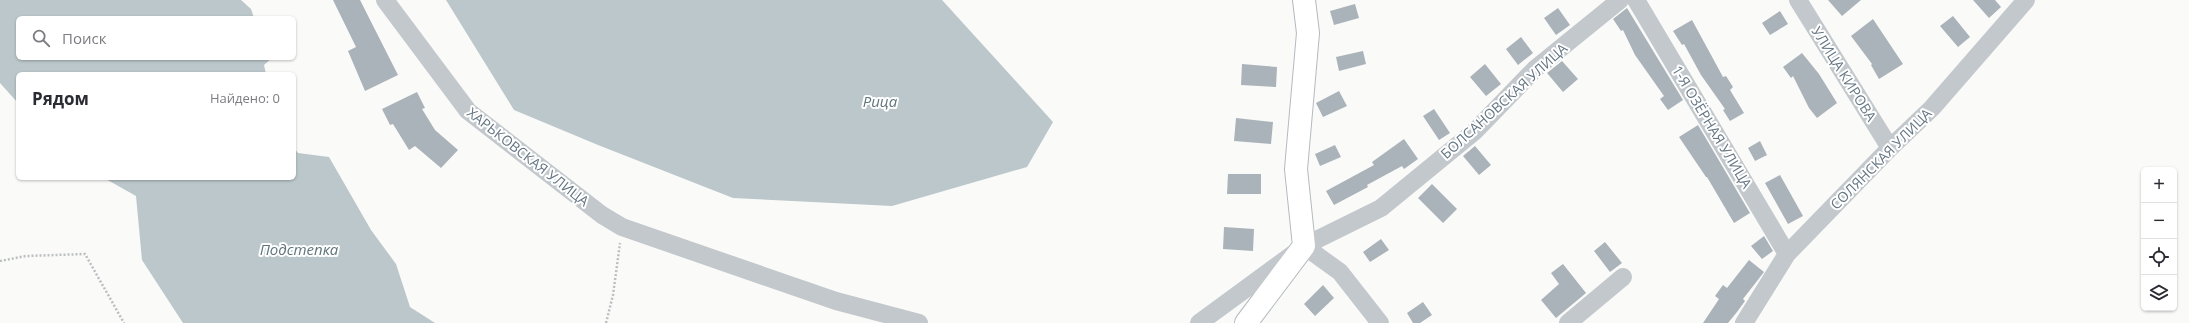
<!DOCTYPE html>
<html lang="ru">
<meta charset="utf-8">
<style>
:root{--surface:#fff;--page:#f2f2f3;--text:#2b2b33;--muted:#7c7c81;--line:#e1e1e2}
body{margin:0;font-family:"Open Sans",sans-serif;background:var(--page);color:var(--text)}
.controls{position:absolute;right:12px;bottom:12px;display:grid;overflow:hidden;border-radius:6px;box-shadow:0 1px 3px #0004}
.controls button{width:36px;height:36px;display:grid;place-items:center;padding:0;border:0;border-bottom:1px solid var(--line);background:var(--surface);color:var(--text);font:20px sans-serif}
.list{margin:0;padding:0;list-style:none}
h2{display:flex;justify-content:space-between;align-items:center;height:52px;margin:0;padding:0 16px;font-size:17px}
h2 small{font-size:13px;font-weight:400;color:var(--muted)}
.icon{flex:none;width:22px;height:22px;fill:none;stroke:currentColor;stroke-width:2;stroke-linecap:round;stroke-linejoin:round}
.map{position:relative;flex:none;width:2189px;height:323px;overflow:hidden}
.search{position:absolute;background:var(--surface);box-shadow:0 1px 3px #0004;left:16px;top:16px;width:280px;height:44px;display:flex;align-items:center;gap:10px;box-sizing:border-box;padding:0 14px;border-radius:6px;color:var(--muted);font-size:15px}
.panel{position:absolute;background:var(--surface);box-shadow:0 1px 3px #0004;left:16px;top:72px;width:280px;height:108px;border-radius:6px}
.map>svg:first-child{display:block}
.water{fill:#bbc7cb}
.building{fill:#aab3b9}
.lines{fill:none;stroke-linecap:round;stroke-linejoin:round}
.secondary-casing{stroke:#b3babf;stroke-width:24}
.path{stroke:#bbbfc2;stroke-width:2.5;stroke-dasharray:2 2;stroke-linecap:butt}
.street{stroke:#c3c8cc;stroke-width:18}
.secondary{stroke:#fff;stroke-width:22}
.labels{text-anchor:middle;stroke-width:4;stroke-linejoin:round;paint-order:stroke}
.street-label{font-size:14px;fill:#657683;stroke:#fff}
.water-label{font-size:15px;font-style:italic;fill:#60757c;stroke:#fff}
</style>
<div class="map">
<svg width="2189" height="323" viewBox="0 0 2189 323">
<rect width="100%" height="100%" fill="#fafaf8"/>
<path class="water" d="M0 0H241L251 9 254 18H18V58H272L264 65 266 74H18V103L0 83Z
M446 0H942L1053 122 1027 167 892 206 733 198 598 145 514 110Z
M294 148 298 153 329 157 371 230 396 264 410 307 435 323H183L142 260 136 196 104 178H294Z"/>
<path class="building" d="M333 0H360L398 75 365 91 348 51 356 47Z
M1828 0H1861L1842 16Z
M1973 0H1995L2001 7 1989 18Z
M1355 4 1359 18 1334 25 1330 11Z
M1558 8 1570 25 1556 35 1544 18Z
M1627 8 1683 100 1668 110 1660 99 1664 96 1635 55 1623 30 1621 31 1613 19Z
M1780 11 1788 24 1770 35 1762 23Z
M1953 16 1970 37 1958 47 1940 26Z
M1873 19 1903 64 1879 79 1871 65 1872 64 1851 36Z
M1692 20 1723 77 1726 76 1733 87 1730 90 1744 113 1730 121 1723 110 1725 109 1701 75 1684 44 1682 45 1673 31Z
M1521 37 1533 53 1518 65 1506 49Z
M1363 51 1366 64 1339 71 1336 57Z
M1802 53 1819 74 1837 103 1817 118 1809 108 1793 76 1791 78 1783 67Z
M1562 61 1578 79 1563 92 1547 73Z
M1242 64 1277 67 1276 87 1241 85Z
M1485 64 1501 84 1486 96 1470 77Z
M1339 91 1347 106 1323 117 1316 103Z
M417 92 425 108 422 109 435 130 458 150 441 168 415 146 409 150 393 124 390 125 382 109Z
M1434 109 1450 133 1439 140 1423 116Z
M1236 118 1273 122 1271 144 1234 141Z
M1698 125 1750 213 1734 223 1707 177H1706L1679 137Z
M1404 139 1418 159 1404 169 1402 166 1367 185 1368 187 1334 205 1326 191 1374 165 1372 162Z
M1760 141 1767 155 1755 161 1748 148Z
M1335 145 1341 157 1320 166 1315 154Z
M1475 146 1491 165 1479 175 1463 156Z
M1228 174H1261V194H1227Z
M1780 175 1803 216 1788 224 1765 183Z
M1432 184 1457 209 1443 223 1418 198Z
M1224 227 1254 229 1253 251 1223 249Z
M1764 236 1773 251 1762 259 1751 246Z
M1381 239 1389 250 1370 262 1363 252Z
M1605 242 1622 263 1610 272 1594 251Z
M1749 260 1764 272 1743 299 1745 301 1737 312 1728 323H1703L1719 299 1715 296 1723 285 1727 288Z
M1563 264 1586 293 1556 318 1541 300 1559 284 1551 273Z
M1323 285 1334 298 1315 316 1304 304Z
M1423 302 1432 315 1420 323H1413L1407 313Z"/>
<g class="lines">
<g class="secondary-casing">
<path id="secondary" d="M1246 323 1304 246 1296 169 1308 33 1304 0"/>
</g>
<path class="path" d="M0 261 26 256 85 254 124 323
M606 323 613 295 620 243"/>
<path class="street" d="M385 0 468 111 602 215 622 227 836 301 919 323
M1636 0 1787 254
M1798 0 1890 148
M1304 246 1340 272 1380 323
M1199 323 1304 246 1381 208 1475 131 1535 69 1620 0
M1568 323 1623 277
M1744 323 1787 254 1890 148 1932 108 2026 0"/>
<use href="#secondary" class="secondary"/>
</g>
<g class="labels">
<g class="street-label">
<text transform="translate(1844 74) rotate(58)" y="5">УЛИЦА КИРОВА</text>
<text transform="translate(1504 101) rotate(-42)" y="5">БОЛСАНОВСКАЯ УЛИЦА</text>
<text transform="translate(1712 127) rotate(59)" y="5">1-Я ОЗЁРНАЯ УЛИЦА</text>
<text transform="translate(528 157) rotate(38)" y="5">ХАРЬКОВСКАЯ УЛИЦА</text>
<text transform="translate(1881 159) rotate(-45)" y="5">СОЛЯНСКАЯ УЛИЦА</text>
</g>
<g class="water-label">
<text x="880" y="107">Рица</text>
<text x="299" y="255">Подстепка</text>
</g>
</g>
</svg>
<div class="controls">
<button>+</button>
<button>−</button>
<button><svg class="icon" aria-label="locate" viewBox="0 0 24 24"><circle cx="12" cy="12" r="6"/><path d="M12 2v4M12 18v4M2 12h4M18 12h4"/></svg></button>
<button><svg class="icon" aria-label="layers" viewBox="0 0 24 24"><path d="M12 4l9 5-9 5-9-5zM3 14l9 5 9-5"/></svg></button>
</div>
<div class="search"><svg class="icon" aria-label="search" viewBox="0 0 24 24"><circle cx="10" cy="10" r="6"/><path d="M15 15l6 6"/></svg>Поиск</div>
<section class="panel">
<h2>Рядом<small>Найдено: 0</small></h2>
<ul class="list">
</ul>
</section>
</div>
